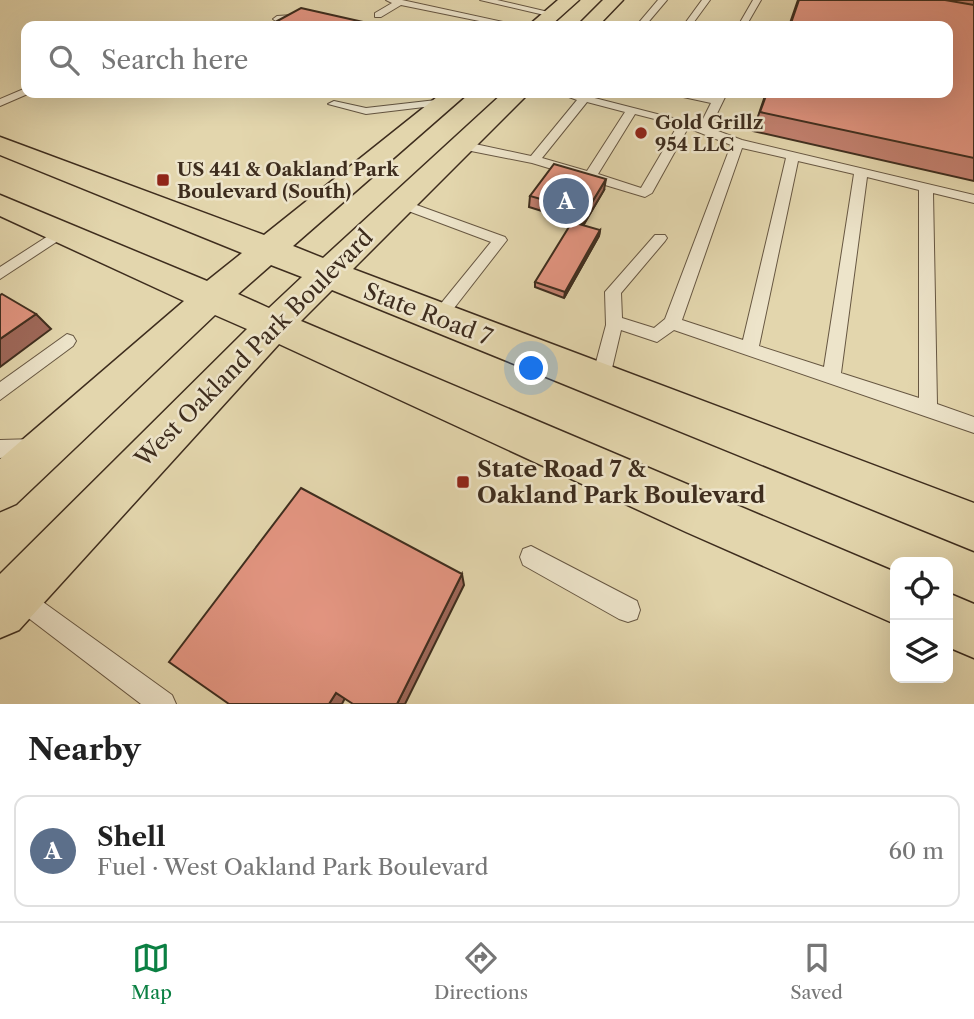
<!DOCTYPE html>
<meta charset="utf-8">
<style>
:root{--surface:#fff;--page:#f6f6f6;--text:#222;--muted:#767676;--line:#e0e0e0;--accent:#0b8043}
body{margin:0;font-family:"Libre Caslon Text",serif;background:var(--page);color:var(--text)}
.controls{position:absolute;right:21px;bottom:21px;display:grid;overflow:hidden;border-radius:14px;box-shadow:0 7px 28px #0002}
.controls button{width:63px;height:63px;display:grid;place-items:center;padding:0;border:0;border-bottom:2px solid var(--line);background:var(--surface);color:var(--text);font:35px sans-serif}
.you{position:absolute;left:532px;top:369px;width:24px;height:24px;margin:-18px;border:5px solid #fff;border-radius:50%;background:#1a73e8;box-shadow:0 0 0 10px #1a73e833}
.badge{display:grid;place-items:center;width:46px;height:46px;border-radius:50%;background:var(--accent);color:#fff;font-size:23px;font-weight:700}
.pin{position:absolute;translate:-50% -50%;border:4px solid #fff;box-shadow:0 2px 7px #0006}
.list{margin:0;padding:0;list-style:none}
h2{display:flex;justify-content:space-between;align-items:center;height:91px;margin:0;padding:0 28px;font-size:30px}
h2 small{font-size:23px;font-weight:400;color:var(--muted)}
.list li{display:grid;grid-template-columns:46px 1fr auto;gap:21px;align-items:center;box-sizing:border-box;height:112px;margin:0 14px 14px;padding:0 14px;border:2px solid var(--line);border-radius:14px}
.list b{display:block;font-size:26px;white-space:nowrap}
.list p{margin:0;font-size:23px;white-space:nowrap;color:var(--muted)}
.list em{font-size:23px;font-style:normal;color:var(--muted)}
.icon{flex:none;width:38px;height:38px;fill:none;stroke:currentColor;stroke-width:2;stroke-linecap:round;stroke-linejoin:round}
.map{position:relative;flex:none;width:974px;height:704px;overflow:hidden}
.search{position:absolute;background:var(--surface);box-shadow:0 7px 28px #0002;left:21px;right:21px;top:21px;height:77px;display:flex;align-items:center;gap:18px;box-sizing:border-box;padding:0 24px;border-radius:14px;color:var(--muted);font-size:26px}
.sheet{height:217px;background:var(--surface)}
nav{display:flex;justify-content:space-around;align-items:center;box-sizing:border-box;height:98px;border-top:2px solid var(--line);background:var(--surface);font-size:19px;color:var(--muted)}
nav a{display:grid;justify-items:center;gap:4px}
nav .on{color:var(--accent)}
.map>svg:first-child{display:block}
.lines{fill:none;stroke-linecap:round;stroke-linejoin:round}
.lane-casing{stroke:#675742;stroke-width:2}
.primary-casing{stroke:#3e2d1e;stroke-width:3}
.lane{fill:#ede4ca;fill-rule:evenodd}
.primary{fill:#e3d6ad;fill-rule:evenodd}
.wall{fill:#c3806f;stroke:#3e2d1e;stroke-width:2}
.shaded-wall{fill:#9f685a;stroke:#3e2d1e;stroke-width:2}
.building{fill:#e39581;stroke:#3e2d1e;stroke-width:2}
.poi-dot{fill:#8f2418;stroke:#ede4ca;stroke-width:2.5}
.labels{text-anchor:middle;stroke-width:5;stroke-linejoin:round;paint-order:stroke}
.far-poi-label{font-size:19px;font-weight:bold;fill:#3e2d1e;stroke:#ede4ca;text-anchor:start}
.street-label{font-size:23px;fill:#3e2d1e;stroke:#ede4ca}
.poi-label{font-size:23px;font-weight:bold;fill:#3e2d1e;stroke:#ede4ca;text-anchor:start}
</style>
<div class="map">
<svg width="974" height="704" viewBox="0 0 974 704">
<rect width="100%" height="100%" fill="#e3d6ad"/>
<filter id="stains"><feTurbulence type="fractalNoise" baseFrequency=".00286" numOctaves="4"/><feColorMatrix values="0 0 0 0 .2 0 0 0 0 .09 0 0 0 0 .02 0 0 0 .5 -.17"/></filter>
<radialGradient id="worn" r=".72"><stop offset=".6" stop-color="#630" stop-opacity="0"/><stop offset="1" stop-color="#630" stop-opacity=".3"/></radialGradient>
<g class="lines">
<g class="lane-casing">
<path id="lane" d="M386 0H402L521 26H504L401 5 381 17H375V13L392 3Z
M480 0H497L557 14 553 17Z
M658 0H667L645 26H636Z
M702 0H710L691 26H683Z
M753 0H761L746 26H738Z
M309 14 352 24 354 26H338L309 20 277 22 273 19 277 16Z
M26 88V93H30L0 106V99Z
M558 93H575L700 125 711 103 674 95 673 93 714 97 717 93H727L710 128 742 140 974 195V203L933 193 937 404 974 417V433L674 330 657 342 621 330 609 381 606 386 600 388 594 386 591 381 606 325 605 292 655 235H665L667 238 665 241 621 293 622 318 654 328 665 319 731 145 688 128 652 193 645 197 532 163 461 149 455 145 461 141 531 156 577 100ZM587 102 625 112 587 171 542 158ZM635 114 678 125 641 188 598 174ZM742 148 786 158 743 340 682 320ZM798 161 854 174 824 367 759 346ZM867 177 919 190V398L841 373Z
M445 99 451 102 449 104 366 114 328 104 334 101 366 108Z
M400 199 505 237 507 240 444 321 438 323 430 317 491 242 395 206 393 203Z
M62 227 69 232 67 235 0 279V267Z
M67 334 73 336 76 341 73 346 0 400V382Z
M35 439 42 442 45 448 42 454 0 458V440Z
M531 546 637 601 640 610 637 619 628 622 619 619 523 565 520 557 523 549Z
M18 584 172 695 176 704H141L10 604 6 596 10 588Z"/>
</g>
<g class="primary-casing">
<path id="primary" d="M558 0H579L550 26H528Z
M603 0H623L598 26H577Z
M442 93H468L293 246 323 258 503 93H529L353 269 974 503V551L332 290 301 321 895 572V624L686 532 279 344 19 630 0 638V574L247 329 215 315 16 504 0 511V459L184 301 0 216V195L207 281 242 253 0 155V137L264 235ZM271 265 302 277 269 308 238 294Z
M948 593 974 604V658L948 647Z"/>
</g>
<use href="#lane" class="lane"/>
<use href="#primary" class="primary"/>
</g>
<path class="wall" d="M798 0H974V181L753 131 766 93H948V26H789Z
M604 190 584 224 529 207 530 196Z
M600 230 599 236 564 298 535 287V282Z"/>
<path class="shaded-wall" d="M606 179 604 190 584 224 586 212Z
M600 230 599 236 564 298 565 292Z
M36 314 51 329 0 367V339Z
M462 574 464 585 405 704H397Z
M336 693 345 698 342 704H329Z"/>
<path class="building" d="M799 0H945L974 5V158L760 112 767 93H948V26H790Z
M301 8 372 24 369 26H268Z
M554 164 606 179 586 212 530 196Z
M572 222 600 230 565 292 535 282Z
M2 294 36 314 0 339V295Z
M301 488 462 574 397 704H353L336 693 329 704H229L169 662Z"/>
<g class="poi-dot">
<circle cx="641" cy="133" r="7"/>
<rect x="156" y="173" width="14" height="14" rx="3.5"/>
<rect x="456" y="475" width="14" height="14" rx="3.5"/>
</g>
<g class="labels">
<g class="far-poi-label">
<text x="655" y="129">Gold Grillz<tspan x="655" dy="22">954 LLC</tspan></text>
<text x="177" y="176">US 441 &amp; Oakland Park<tspan x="177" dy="22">Boulevard (South)</tspan></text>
</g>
<g class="street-label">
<text transform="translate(428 314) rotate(21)" y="8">State Road 7</text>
<text transform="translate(254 348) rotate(-45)" y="8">West Oakland Park Boulevard</text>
</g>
<g class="poi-label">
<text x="477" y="477">State Road 7 &amp;<tspan x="477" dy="26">Oakland Park Boulevard</tspan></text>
</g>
</g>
<rect width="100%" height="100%" filter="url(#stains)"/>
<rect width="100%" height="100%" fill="url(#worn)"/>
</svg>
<div class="controls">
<button><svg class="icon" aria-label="locate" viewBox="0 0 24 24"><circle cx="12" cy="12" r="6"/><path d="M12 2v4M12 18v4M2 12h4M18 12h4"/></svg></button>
<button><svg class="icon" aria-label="layers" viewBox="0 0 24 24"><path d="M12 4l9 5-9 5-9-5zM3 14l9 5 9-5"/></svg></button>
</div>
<div class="you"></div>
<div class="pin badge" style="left:566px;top:201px;background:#5c6f8a">A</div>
<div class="search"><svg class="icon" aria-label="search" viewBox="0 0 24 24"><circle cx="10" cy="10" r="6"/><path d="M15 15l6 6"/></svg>Search here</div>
</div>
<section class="sheet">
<h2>Nearby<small></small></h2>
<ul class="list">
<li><span class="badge" style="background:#5c6f8a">A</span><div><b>Shell</b><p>Fuel · West Oakland Park Boulevard</p></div><em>60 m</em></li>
</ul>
</section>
<nav>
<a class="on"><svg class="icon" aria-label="map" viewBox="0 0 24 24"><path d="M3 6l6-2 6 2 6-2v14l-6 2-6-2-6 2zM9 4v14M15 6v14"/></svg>Map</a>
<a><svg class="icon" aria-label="directions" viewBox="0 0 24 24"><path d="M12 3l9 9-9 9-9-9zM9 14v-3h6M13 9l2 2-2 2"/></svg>Directions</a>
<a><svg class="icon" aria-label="saved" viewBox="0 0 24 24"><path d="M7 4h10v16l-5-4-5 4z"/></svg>Saved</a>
</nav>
